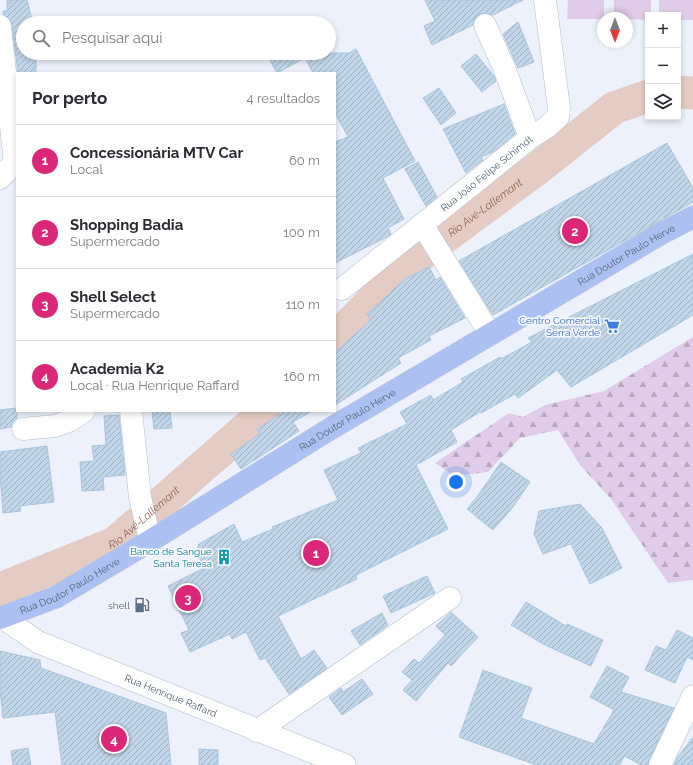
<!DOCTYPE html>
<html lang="pt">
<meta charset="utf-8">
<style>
:root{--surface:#fff;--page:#f2f2f3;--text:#2b2b33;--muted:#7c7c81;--line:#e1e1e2;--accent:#db2777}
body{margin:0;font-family:Raleway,sans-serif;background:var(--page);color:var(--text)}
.controls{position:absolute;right:12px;top:12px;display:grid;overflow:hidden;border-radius:0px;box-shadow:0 2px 6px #0003}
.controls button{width:36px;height:36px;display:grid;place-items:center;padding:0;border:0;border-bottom:1px solid var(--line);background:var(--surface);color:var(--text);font:20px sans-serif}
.compass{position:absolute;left:597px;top:12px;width:36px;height:36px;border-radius:50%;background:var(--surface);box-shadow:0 2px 6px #0003;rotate:180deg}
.you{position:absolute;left:456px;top:482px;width:14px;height:14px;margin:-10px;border:3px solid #fff;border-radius:50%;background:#1a73e8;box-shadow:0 0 0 6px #1a73e833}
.badge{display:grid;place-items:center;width:26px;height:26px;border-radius:50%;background:var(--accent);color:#fff;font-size:13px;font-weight:700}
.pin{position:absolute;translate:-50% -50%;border:2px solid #fff;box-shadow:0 1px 4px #0006}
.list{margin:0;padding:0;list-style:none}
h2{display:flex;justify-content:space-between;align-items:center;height:52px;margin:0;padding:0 16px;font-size:17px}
h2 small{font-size:13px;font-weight:400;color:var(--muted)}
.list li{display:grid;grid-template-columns:26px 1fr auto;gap:12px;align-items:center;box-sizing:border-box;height:72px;padding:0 16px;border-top:1px solid var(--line)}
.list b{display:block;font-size:15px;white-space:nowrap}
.list p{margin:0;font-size:13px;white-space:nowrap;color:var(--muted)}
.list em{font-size:13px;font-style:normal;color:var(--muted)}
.icon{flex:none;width:22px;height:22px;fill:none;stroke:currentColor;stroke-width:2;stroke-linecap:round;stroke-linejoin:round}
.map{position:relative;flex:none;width:693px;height:765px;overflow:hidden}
.search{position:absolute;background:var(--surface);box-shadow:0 2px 6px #0003;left:16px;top:16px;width:320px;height:44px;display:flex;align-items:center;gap:10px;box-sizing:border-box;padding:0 14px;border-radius:22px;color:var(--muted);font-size:15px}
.panel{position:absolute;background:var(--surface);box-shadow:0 2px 6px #0003;left:16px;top:72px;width:320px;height:340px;border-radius:0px}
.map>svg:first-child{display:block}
.forest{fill:url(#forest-firs)}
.pitch{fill:#e0cce8}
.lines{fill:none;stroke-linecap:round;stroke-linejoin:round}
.river{stroke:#e4cbc3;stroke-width:33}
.building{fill:url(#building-hatch);stroke:#a9c5df}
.minor-casing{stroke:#b1bdcb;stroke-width:23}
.major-casing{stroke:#c7ced3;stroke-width:23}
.minor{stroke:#fff;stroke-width:22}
.major{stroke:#adc0f2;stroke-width:22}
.labels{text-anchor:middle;stroke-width:3.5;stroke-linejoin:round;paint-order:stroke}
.street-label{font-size:10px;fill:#516575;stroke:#f4f7fe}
.shop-label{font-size:10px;fill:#366cbe;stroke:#f4f7fe;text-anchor:end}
.culture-label{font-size:10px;fill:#0d838f;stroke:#f4f7fe;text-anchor:end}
.service-label{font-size:10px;fill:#4e5e75;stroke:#f4f7fe;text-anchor:end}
.water-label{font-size:11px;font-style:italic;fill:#936554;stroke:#f4f7fe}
</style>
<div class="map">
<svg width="693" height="765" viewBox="0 0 693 765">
<defs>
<pattern id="forest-firs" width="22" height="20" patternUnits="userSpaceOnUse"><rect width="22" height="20" fill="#e0cce8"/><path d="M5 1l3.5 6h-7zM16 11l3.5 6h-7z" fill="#b8a9c1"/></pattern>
<pattern id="building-hatch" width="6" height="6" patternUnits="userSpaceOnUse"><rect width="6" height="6" fill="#c2d6e9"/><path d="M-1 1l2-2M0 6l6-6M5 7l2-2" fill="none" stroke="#a0b1c1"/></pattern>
</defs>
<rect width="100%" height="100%" fill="#edf1fb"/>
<path class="forest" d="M693 337V580L668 583 611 499 580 465 558 430 520 438 488 472 454 476 435 463 509 413 523 417 545 405 604 391Z"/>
<path class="pitch" d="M568 0H604V18L603 19H567Z
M614 0H651V15H648V20L614 18Z
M659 0H693V20H678V15H659Z"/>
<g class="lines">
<g class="river">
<path d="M678 92 693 93"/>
<path id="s1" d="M335 339 407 265 537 169 614 108 648 96"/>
<path id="s2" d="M0 589 115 543 249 426 264 411"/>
</g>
</g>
<path class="building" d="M7 0H27L33 23H23V53H36V73H18L12 25 10 19 3 14V11H7Z
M425 0H523L493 15 486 13 480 14 475 18 473 25 432 45 424 26 435 21Z
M518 22 534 62 518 68 503 34Z
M356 49 415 161 383 178 404 219 388 228 391 234 387 237 335 263V142L348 137 335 113V73H313L305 58 277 73 266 53H349Z
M476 54 494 76 496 81 482 92 461 66Z
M439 88 456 113 441 125 423 98Z
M504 104 515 134 493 152 481 157 483 160 466 173 443 129Z
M667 143 693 188V202L493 315 459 261Z
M418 162 437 197 426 206 405 169Z
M693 254V315L571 387 557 370 518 398 515 394 481 413 480 412 451 430 457 442 416 465 448 529 356 575 357 579 278 616 301 659 314 650 327 668 289 694 265 658 260 660 246 632 232 639 230 634 190 652 181 633 189 630 168 586 204 568 196 551 199 544 234 524 242 542 273 529 272 527 338 500 324 470 361 453 358 448 407 424 400 412 431 395 433 400 463 382 461 379 500 357 501 359 532 342 528 338Z
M429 267 436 280 440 277 465 318 429 336 431 340 398 358 401 363 335 405V352L371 320 367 314 405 279Z
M17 408V418L12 423 11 427 0 429V410Z
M152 411H170L172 428 154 429Z
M285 411H312L293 422 299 431 241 469 231 454 260 434 257 429Z
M119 415 125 475 103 477 104 490 82 491 80 462 94 461 92 446 106 445 104 416Z
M47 446 54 502 20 506 21 511 3 513 0 475V452Z
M501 462 530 482 513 507 493 530 467 509 477 497Z
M580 504 602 528 622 568 590 584 571 544 543 554 534 534 539 511Z
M427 576 435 593 391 613 383 596Z
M526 602 566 626 567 624 603 640 591 666 545 645 511 625Z
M451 612 478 637 451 666 448 663 416 701 403 690 412 680 402 672 414 659 419 663 445 635 436 626Z
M382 613 388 625 360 645 351 631Z
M677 630 693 638V660L687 657 675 683 645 670 656 646 666 650Z
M0 651 40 660 41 668 166 713 171 765H62L55 712 3 718 0 690Z
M607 666 629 677 621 692 674 708 649 760 648 765H642L624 756 620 765H536L459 737 483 670 532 688 521 718 594 744 614 710 590 697Z
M362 679 373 694 342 715 329 697 341 688 343 692Z
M693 737V765H674L677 758Z
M28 748 31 765H13L11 751Z
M199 749 218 750V765H199Z"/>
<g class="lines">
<g class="minor-casing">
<g id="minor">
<path d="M485 25 505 70 530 138"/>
<path d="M0 26 15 163"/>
<path d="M0 178 17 160"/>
<path d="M424 224 428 234 490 334"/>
<path id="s3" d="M342 289 530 138 547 127 558 117 559 108 545 0"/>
<path d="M131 411 140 497 150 541"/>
<path d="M23 429 55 426 69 421 84 411"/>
<path id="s4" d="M2 617 38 642 345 765"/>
<path d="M257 731 450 598"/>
<path d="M660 765 693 696"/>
</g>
</g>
<g class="major-casing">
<g id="major">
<path id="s5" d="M0 618 56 597 150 541 330 429 662 233 693 217"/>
</g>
</g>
<use href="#minor" class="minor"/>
<use href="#major" class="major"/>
</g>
<defs>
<g id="supermarket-bare" transform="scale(1.2)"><path d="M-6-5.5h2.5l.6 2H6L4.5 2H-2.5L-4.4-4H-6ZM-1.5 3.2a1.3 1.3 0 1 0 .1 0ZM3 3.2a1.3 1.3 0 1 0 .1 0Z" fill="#3f7fe0" stroke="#f4f7fe" stroke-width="2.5" paint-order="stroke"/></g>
<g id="building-bare" transform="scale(1.2)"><path d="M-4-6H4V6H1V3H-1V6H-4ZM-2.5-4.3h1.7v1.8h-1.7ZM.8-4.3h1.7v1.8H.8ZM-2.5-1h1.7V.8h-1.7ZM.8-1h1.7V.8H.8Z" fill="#0f9aa8" stroke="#f4f7fe" stroke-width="2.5" paint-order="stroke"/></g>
<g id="fuel-bare" transform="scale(1.2)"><path d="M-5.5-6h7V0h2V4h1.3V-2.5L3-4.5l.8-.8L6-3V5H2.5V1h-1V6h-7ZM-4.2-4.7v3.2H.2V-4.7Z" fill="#5c6f8a" stroke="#f4f7fe" stroke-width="2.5" paint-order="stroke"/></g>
</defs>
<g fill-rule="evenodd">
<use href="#supermarket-bare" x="612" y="326"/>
<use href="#building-bare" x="224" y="557"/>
<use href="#fuel-bare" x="142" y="605"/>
</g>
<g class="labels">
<g class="street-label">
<text dy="4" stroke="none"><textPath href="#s3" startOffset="185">Rua João Felipe Schimdt</textPath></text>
<text dy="4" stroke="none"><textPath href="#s5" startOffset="725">Rua Doutor Paulo Herve</textPath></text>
<text dy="4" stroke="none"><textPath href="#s5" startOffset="401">Rua Doutor Paulo Herve</textPath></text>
<text dy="4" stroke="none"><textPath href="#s5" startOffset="77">Rua Doutor Paulo Herve</textPath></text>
<text dy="4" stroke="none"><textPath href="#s4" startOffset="187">Rua Henrique Raffard</textPath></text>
</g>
<g class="shop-label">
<text x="600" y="324">Centro Comercial<tspan x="600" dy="12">Serra Verde</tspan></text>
</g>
<g class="culture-label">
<text x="212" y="555">Banco de Sangue<tspan x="212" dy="12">Santa Teresa</tspan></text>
</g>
<g class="service-label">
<text x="130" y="609">shell</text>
</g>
<g class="water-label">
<text dy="4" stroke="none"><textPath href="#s1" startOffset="200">Rio Avé‐Lallemant</textPath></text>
<text dy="4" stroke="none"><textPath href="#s2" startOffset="162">Rio Avé‐Lallemant</textPath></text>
</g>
</g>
</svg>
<div class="controls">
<button>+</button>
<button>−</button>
<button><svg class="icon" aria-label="layers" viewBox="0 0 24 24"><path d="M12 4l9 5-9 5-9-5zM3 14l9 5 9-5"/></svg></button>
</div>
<svg class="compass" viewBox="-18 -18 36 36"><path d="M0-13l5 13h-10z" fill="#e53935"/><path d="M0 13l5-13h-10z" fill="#7c7c81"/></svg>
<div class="you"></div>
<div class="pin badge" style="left:316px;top:553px">1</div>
<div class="pin badge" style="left:575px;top:231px">2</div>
<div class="pin badge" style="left:188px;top:598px">3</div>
<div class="pin badge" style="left:114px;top:739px">4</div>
<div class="search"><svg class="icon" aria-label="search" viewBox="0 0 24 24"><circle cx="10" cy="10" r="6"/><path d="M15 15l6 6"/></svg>Pesquisar aqui</div>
<section class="panel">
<h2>Por perto<small>4 resultados</small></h2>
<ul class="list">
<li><span class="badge">1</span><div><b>Concessionária MTV Car</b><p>Local</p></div><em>60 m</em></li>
<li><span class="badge">2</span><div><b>Shopping Badia</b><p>Supermercado</p></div><em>100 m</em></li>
<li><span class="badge">3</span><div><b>Shell Select</b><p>Supermercado</p></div><em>110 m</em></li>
<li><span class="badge">4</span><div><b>Academia K2</b><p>Local · Rua Henrique Raffard</p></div><em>160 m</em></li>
</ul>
</section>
</div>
